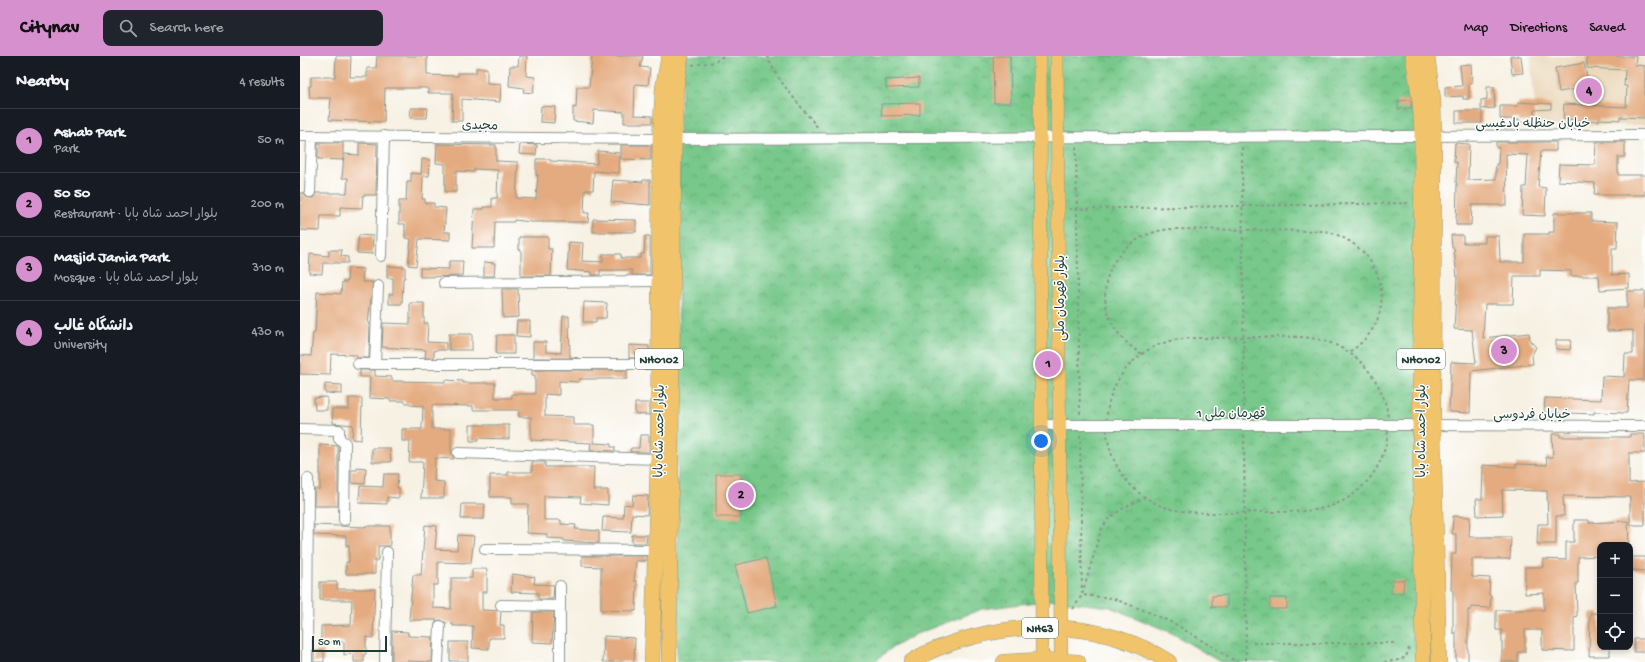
<!DOCTYPE html>
<meta charset="utf-8">
<style>
:root{--surface:#171b24;--page:#20242c;--text:#f1f3f6;--muted:#9ea1a6;--line:#363941;--accent:#d690ce}
body{margin:0;font-family:"Gochi Hand","Playpen Sans Arabic",sans-serif;background:var(--page);color:var(--text)}
.controls{position:absolute;right:12px;bottom:12px;display:grid;overflow:hidden;border-radius:8px;box-shadow:0 2px 6px #0003}
.controls button{width:36px;height:36px;display:grid;place-items:center;padding:0;border:0;border-bottom:1px solid var(--line);background:var(--surface);color:var(--text);font:20px sans-serif}
.scale{position:absolute;left:12px;bottom:10px;width:75px;box-sizing:border-box;padding-left:4px;border:2px solid #1f3d34;border-top:0;font-size:11px;line-height:14px;white-space:nowrap;color:#1f3d34;-webkit-text-stroke:3px #fff;paint-order:stroke}
.you{position:absolute;left:741px;top:385px;width:14px;height:14px;margin:-10px;border:3px solid #fff;border-radius:50%;background:#1a73e8;box-shadow:0 0 0 6px #1a73e833}
.badge{display:grid;place-items:center;width:26px;height:26px;border-radius:50%;background:var(--accent);color:#111;font-size:13px;font-weight:700}
.pin{position:absolute;translate:-50% -50%;border:2px solid #fff;box-shadow:0 1px 4px #0006}
.list{margin:0;padding:0;list-style:none}
h2{display:flex;justify-content:space-between;align-items:center;height:52px;margin:0;padding:0 16px;font-size:17px}
h2 small{font-size:13px;font-weight:400;color:var(--muted)}
.list li{display:grid;grid-template-columns:26px 1fr auto;gap:12px;align-items:center;box-sizing:border-box;height:64px;padding:0 16px;border-top:1px solid var(--line)}
.list b{display:block;font-size:15px;white-space:nowrap}
.list p{margin:0;font-size:13px;white-space:nowrap;color:var(--muted)}
.list em{font-size:13px;font-style:normal;color:var(--muted)}
.icon{flex:none;width:22px;height:22px;fill:none;stroke:currentColor;stroke-width:2;stroke-linecap:round;stroke-linejoin:round}
.map{position:relative;flex:none;width:1345px;height:606px;overflow:hidden}
header{display:flex;align-items:center;gap:24px;box-sizing:border-box;height:56px;padding:0 20px;background:var(--accent);color:#111}
header strong{font-size:19px}
nav{display:flex;gap:22px;margin-inline-start:auto;font-size:14px}
.search{width:280px;height:36px;background:var(--page);display:flex;align-items:center;gap:10px;box-sizing:border-box;padding:0 14px;border-radius:8px;color:var(--muted);font-size:15px}
main{display:flex}
aside{flex:1;background:var(--surface)}
.map>svg:first-child{display:block}
.built{fill:#ead8ba}
.park{fill:url(#park-crowns);stroke:#4b825f}
.building{fill:#e4ab80}
.lines{fill:none;stroke-linecap:round;stroke-linejoin:round}
.minor-casing{stroke:#8b978c;stroke-width:12}
.major-casing{stroke:#8b978c;stroke-width:14}
.highway-casing{stroke:#8b978c;stroke-width:16}
.path{stroke:#8b978c;stroke-width:2;stroke-dasharray:3 3;stroke-linecap:butt}
.minor{stroke:#fff;stroke-width:10}
.major{stroke:#f1c36a;stroke-width:13}
.highway{stroke:#f1c36a;stroke-width:15}
.labels{text-anchor:middle;stroke-width:3;stroke-linejoin:round;paint-order:stroke}
.shield{fill:#fff;stroke:#627771;stroke-width:1}
.shield-label{font-size:12px;font-weight:bold;fill:#1f3d34}
.street-label{font-size:13px;fill:#1f3d34;stroke:#fff}
</style>
<header>
<strong>Citynav</strong>
<div class="search"><svg class="icon" aria-label="search" viewBox="0 0 24 24"><circle cx="10" cy="10" r="6"/><path d="M15 15l6 6"/></svg>Search here</div>
<nav><a>Map</a><a>Directions</a><a>Saved</a></nav>
</header>
<main>
<aside>
<h2>Nearby<small>4 results</small></h2>
<ul class="list">
<li><span class="badge">1</span><div><b>Ashab Park</b><p>Park</p></div><em>50 m</em></li>
<li><span class="badge">2</span><div><b>50 50</b><p>Restaurant · بلوار احمد شاه بابا</p></div><em>200 m</em></li>
<li><span class="badge">3</span><div><b>Masjid Jamia Park</b><p>Mosque · بلوار احمد شاه بابا</p></div><em>310 m</em></li>
<li><span class="badge">4</span><div><b>دانشگاه غالب</b><p>University</p></div><em>430 m</em></li>
</ul>
</aside>
<div class="map">
<svg width="1345" height="606" viewBox="0 0 1345 606">
<defs>
<pattern id="park-crowns" width="20" height="18" patternUnits="userSpaceOnUse"><rect width="20" height="18" fill="#77c88a"/><path d="M2 6a3 3 0 1 1 6 0M12 15a3 3 0 1 1 6 0" fill="none" stroke="#61a472"/></pattern>
</defs>
<rect width="100%" height="100%" fill="#fff"/>
<filter id="ink" filterUnits="userSpaceOnUse"><feTurbulence type="fractalNoise" baseFrequency=".025" numOctaves="2"/><feDisplacementMap in="SourceGraphic" scale="8" xChannelSelector="R" yChannelSelector="G"/><feConvolveMatrix kernelMatrix="1 2 1 2 8 2 1 2 1" color-interpolation-filters="sRGB"/></filter>
<filter id="wash" filterUnits="userSpaceOnUse"><feTurbulence type="fractalNoise" baseFrequency=".012" numOctaves="4" result="noise"/><feDisplacementMap in="SourceGraphic" scale="16" xChannelSelector="R" yChannelSelector="G"/><feGaussianBlur stdDeviation="0.9" result="paint"/><feColorMatrix in="noise" values="0 0 0 0 0 0 0 0 0 0 0 0 0 0 0 0 0 1.4 0 .05"/><feComposite in="paint" operator="in"/></filter>
<g filter="url(#wash)">
<rect width="100%" height="100%" fill="#f7f1e3"/>
<path class="built" d="M1230 0H1345V69L1237 70Z"/>
<path class="park" d="M385 0H1107L1118 72 1117 606H920L870 576 810 551 751 544 682 553 616 578 590 593 574 606H377L379 65Z"/>
<g id="blocks">
<path class="building" d="M36 0H51L50 21H67V12H76L77 0H127V19L158 20V17H176V12H187V27L201 28 200 46 162 43V65H152L153 37H128V32H85L84 66 29 64 31 42H10L9 30H11V21H35Z
M219 0H227L226 20 235 21 233 37 223 36 224 32 209 30 210 10H218Z
M292 0H343L340 11 350 12 348 29 335 28 334 59 352 60V67H324V56L294 54 293 67 273 65V51L276 52 277 31H289Z
M693 0H710L711 47H694Z
M1210 0H1221L1223 17 1212 18Z
M1287 0H1336L1335 9 1345 10V62L1320 61V64L1299 63V65L1263 63 1264 48 1326 51 1327 30H1324L1325 14 1287 12Z
M1284 7 1289 31 1259 36 1255 12Z
M1171 8 1172 27H1169V43H1163V40L1145 41V31L1162 30 1160 9Z
M619 22V31L586 32V24Z
M1187 31H1194L1195 52 1181 53V44L1187 43Z
M1111 44V52L1098 53V45Z
M1218 46 1251 48V53L1234 54 1235 65 1219 66V63H1200V50H1218Z
M620 47V59L582 60 581 48Z
M241 50 255 51 254 67 240 66Z
M111 52H128L127 62H110Z
M1156 55H1182V67H1156Z
M1196 86H1256V95H1241L1238 131 1246 132 1245 160 1222 159 1223 131H1226L1228 99 1206 98 1207 149H1172L1171 169H1156L1157 127H1156L1157 106H1154L1155 87 1169 88 1168 124 1196 123V108H1198L1199 92 1196 91Z
M1296 86H1325V101H1318V119H1345V139H1294L1295 127 1258 125 1259 108 1295 109Z
M18 87H43V104L18 103Z
M59 87 77 88 76 139H63L62 152 40 151V160H21L20 175 0 174V137H4L6 141 10 142H13L16 137H47L48 122H42L44 98 59 99Z
M137 88 196 89V105L218 106 216 142 236 143 238 119H236V103H250V105L297 108 298 95 320 97 319 117 294 115 293 134H285L284 157H289L288 166H231L214 164V166H195L194 192H172L174 153H184V151H192V142H197L198 114 174 113V116L156 115V136H145V108L136 107Z
M220 88 237 89 236 99 219 98Z
M321 89H351V104L321 103Z
M122 103 130 104 129 120H123L122 143H125V147H134V151L146 152 144 176H150V184L119 183 116 210 108 209 111 183 105 182V168H99V145H106L107 126H111V117L121 118Z
M313 124 343 126V124H350V149L311 146Z
M1254 157H1291V165L1318 166 1317 192H1312V219L1329 218V232L1300 234 1299 220H1271V215L1240 214V220H1214L1213 248H1185L1183 282 1229 277 1230 285 1236 291 1232 299 1233 308 1171 315 1170 357 1149 356 1151 306 1176 307 1172 274 1154 273 1157 222 1154 192H1152L1151 179H1163V187H1185V180H1199L1200 206H1224V178H1249V176H1254Z
M293 163 336 164V176H293Z
M59 179 73 180 72 198 57 197Z
M345 180H350V219H332V214H300V219H292V216L267 214 269 186 283 187 282 205 303 206V198H321V202H340L341 198H344Z
M219 181H248V193H252L251 220H221V194H219Z
M29 194H42L41 200 48 201V207H23L22 218 9 217 10 198 29 200Z
M149 205H163L162 220 120 221V212L149 213Z
M184 206 195 207 194 220H184Z
M87 210 105 211V222H103L102 248H89V238H93V222H87Z
M48 212 63 213 62 226H73L68 267H70L69 302H57L56 299 31 298 30 319 0 318V299L11 300 13 277H15L17 236 41 238 42 226H47Z
M202 233H218L219 261 203 262Z
M1327 235H1345L1344 324H1329L1327 357 1294 356V358L1244 356 1245 342 1301 344 1302 320 1324 321 1325 298H1333V274L1307 275V252H1327Z
M284 246 307 247 306 262H296V266H283Z
M110 247H124V267H128L127 286 146 287V294H134V302H125L126 294 82 291 83 267 110 268Z
M263 260H269L270 301 278 302H233V286H246V296L261 297Z
M217 265H230V281L216 280Z
M149 278H172V294H149Z
M197 279H214V298H196Z
M1256 284H1271L1270 294 1256 293Z
M329 289 349 290V302H329Z
M60 314H75V320L92 321V325L145 326V324L163 325V327H195V342H212V338H235V319H232V314H327V323H279V326L259 325V339L245 338V360L273 361V369H294V387L311 388V391H315V395L290 394 291 387 231 384V361H219V354H173V350L132 349V373H151V395L154 403 135 402 134 425 144 426V442H121L123 406H109L110 385H102V373H122L123 350 110 349V347H105V345H90V343L69 342 70 321H60Z
M25 328 42 329V338L25 337Z
M27 341V354H15L14 342Z
M49 342H62L61 384 52 383 53 369 33 367 32 353H49Z
M335 347H349V359L335 358Z
M170 369H209V383L178 382V385H170Z
M1252 378H1260V381H1330V378H1345V397H1329V427L1345 426V469H1330V441L1263 440 1264 460H1256V488H1237L1238 468H1248L1247 435 1202 434 1203 459 1177 460 1176 443H1182L1183 409 1216 411V408L1247 409 1246 401H1253Z
M340 379H349V396H330L331 392H339Z
M20 389 38 390V450H14V433H20Z
M72 392H90L91 406H72Z
M232 406H245V411H294L293 434H308V449L280 447 281 441 244 440V464H261V468L276 469 275 473 299 475V487L264 485V483L247 482V478L227 477 228 448H212V441H190V419H208V416H232Z
M57 411 66 412 65 428 51 427V414H57Z
M84 418H98L97 432H99V442L87 441V448L59 447 60 430 83 431Z
M416 418H441V461H416Z
M333 439 348 440 347 459 332 458 331 476 302 475 303 461 323 462 324 448 332 449Z
M162 448H185L184 463H161Z
M1153 460 1170 461 1169 481H1211L1210 503H1172V521L1190 522 1189 539 1191 540 1190 552 1171 551V554H1168V606H1156V577H1153V534H1151L1152 498H1156V478H1152Z
M1274 464H1289V467L1328 465 1329 489H1300V500L1278 501V527H1276L1277 560 1274 561V595L1242 594V574H1225V596H1218V606H1202V574H1196V554H1244V537L1225 538V511H1243V503L1266 504V486H1274Z
M14 469 65 471V470H90V490H78V504H75V518H46V506H49V489H46V480L14 479Z
M125 469 137 470 135 493 157 494 158 479 174 480 171 507 138 506V529H133V552L151 553V522H172V513H187V536H182V554L201 555 200 569H204V582H189V593L172 592 173 570H153V568L146 567 141 564 136 565V564H109L113 519H121Z
M332 479H347L346 487H332Z
M282 500H346V505H336L334 525H337L336 555 301 554V511L282 510Z
M1331 501H1345V515L1331 514Z
M466 502 477 550 447 557 435 509Z
M212 518 235 521 234 528 254 529 253 543H238V537L211 536Z
M1092 524H1104L1103 537H1091Z
M20 526H37V533H75L73 582 66 581V598H64V606H54V598L44 599V586H21V570L51 569 52 544H20Z
M927 539V551H912V540Z
M970 542H987V553H970Z
M233 556H254L252 587 232 586Z
M1290 557H1300V591H1310V600H1289Z
M92 575 108 576V580L133 581 132 606 107 605V606H92Z
M304 580 335 582 334 606H303Z
M1334 583H1345V596H1334Z
M150 586H168V605H150Z
M14 595H24V606H14Z"/>
</g>
</g>
<g filter="url(#ink)">
<use href="#blocks" fill-opacity="0" stroke="#8b978c" stroke-width="1"/>
<g class="lines">
<g class="minor-casing">
<path id="minor" d="M0 80 360 83
M374 83 1345 79
M10 136 12 80
M81 200 84 80
M144 227 359 225
M58 308H359
M75 308 78 230
M741 369H1120L1345 370
M0 373 39 374V383L45 387 44 464
M158 397 358 403
M185 493 355 494
M201 549 260 550
M7 606 8 423
M85 606 87 496
M138 606 140 570
M260 606V530"/>
</g>
<g class="major-casing">
<path id="major" d="M740 0 742 604
M757 0 761 604"/>
</g>
<g class="highway-casing">
<path id="highway" d="M1113 0 1120 45 1122 78 1120 369 1123 606
M1127 0 1133 43 1134 78 1133 369 1139 606
M352 606 358 403 360 83 363 32 369 0
M369 606 374 83 376 32 381 0
M611 606C625 596 643 590 658 585 728 563 806 566 869 606
M704 606 742 604 778 606"/>
</g>
<path class="path" d="M467 0C477 25 502 51 518 72
M392 9 415 6 423 0
M776 91 780 360
M942 91 944 360
M769 153 1110 147
M892 282C917 282 941 281 965 281 980 281 996 280 1011 282 1047 287 1074 312 1085 346 1092 370 1087 399 1072 419 1045 456 1010 456 969 456 938 456 887 461 859 449 798 422 787 338 842 298 857 287 874 283 892 282Z
M842 298C781 262 799 181 870 173L1024 175C1085 188 1104 262 1049 296
M780 379 782 539 812 542 851 557 875 568 937 606
M944 379 946 606
M773 553 782 539 801 474 809 462 825 451 845 441
M953 587H1094
M1084 606 1099 604 1106 601 1109 592"/>
<use href="#minor" class="minor"/>
<use href="#major" class="major"/>
<use href="#highway" class="highway"/>
</g>
</g>
<g class="labels">
<g class="shield">
<rect x="335" y="293" width="48" height="20" rx="3"/>
<rect x="1097" y="293" width="48" height="20" rx="3"/>
<rect x="722" y="562" width="36" height="20" rx="3"/>
</g>
<g class="shield-label">
<text x="359" y="307">NH0102</text>
<text x="1121" y="307">NH0102</text>
<text x="740" y="576">NH63</text>
</g>
<g class="street-label">
<text x="1233" y="71">خیابان حنظله بادغیسی</text>
<text transform="translate(180 68) rotate(1)" y="5">مجیدی</text>
<text transform="translate(759 242) rotate(-90)" y="5">بلوار قهرمان ملی</text>
<text x="931" y="361">قهرمان ملی 1</text>
<text x="1232" y="362">خیابان فردوسی</text>
<text transform="translate(358 375) rotate(-89)" y="5">بلوار احمد شاه بابا</text>
<text transform="translate(1120 375) rotate(-90)" y="5">بلوار احمد شاه بابا</text>
</g>
</g>
</svg>
<div class="controls">
<button>+</button>
<button>−</button>
<button><svg class="icon" aria-label="locate" viewBox="0 0 24 24"><circle cx="12" cy="12" r="6"/><path d="M12 2v4M12 18v4M2 12h4M18 12h4"/></svg></button>
</div>
<div class="scale">50 m</div>
<div class="you"></div>
<div class="pin badge" style="left:748px;top:308px">1</div>
<div class="pin badge" style="left:441px;top:439px">2</div>
<div class="pin badge" style="left:1204px;top:295px">3</div>
<div class="pin badge" style="left:1289px;top:35px">4</div>
</div>
</main>
